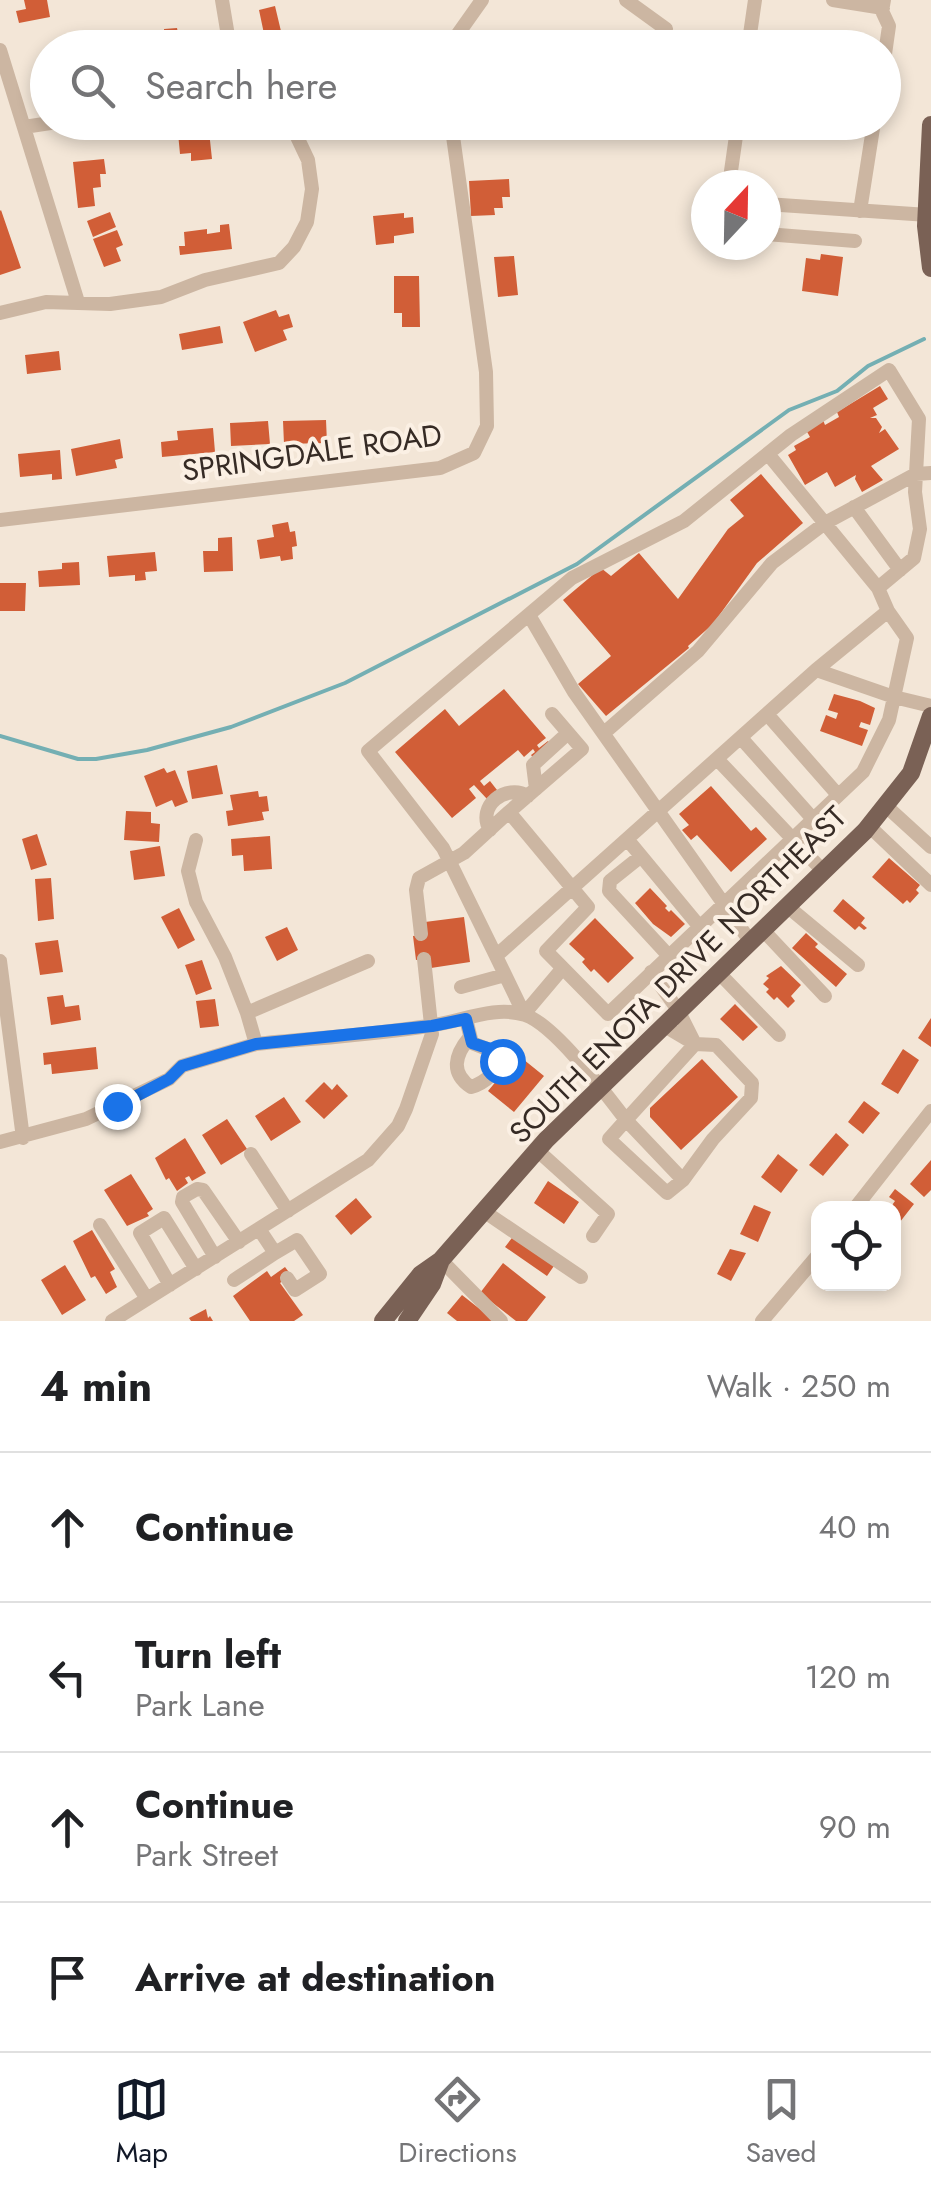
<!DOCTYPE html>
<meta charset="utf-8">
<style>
:root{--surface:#fff;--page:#f2f2f2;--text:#202124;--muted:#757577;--line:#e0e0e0;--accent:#111827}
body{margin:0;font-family:Jost,sans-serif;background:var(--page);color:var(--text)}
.controls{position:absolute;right:30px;bottom:30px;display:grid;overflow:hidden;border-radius:20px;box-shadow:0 5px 15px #0003}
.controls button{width:90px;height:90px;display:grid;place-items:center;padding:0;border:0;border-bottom:2px solid var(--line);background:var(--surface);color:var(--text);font:50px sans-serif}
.compass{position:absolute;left:691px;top:170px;width:90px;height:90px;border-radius:50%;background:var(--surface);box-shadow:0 5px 15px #0003;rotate:22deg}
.stop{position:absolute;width:30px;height:30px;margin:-22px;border:8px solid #1a73e8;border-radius:50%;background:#fff}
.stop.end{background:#1a73e8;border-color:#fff;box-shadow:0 2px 10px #0008}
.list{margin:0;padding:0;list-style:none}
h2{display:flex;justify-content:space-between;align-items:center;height:130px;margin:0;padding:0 40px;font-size:42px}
h2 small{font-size:32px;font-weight:400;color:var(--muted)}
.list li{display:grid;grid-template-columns:65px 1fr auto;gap:30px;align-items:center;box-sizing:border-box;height:150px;padding:0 40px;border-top:2px solid var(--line)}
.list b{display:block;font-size:38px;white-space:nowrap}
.list p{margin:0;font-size:32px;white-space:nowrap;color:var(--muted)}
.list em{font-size:32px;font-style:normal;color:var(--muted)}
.icon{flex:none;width:55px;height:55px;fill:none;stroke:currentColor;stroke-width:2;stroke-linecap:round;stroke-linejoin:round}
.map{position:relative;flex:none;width:931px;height:1321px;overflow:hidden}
.search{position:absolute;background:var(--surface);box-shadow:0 5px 15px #0003;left:30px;right:30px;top:30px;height:110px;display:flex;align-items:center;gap:25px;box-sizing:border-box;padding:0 35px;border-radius:55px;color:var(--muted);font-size:38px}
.sheet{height:730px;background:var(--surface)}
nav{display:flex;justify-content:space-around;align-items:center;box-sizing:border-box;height:140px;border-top:2px solid var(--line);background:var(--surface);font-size:28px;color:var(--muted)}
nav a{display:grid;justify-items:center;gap:5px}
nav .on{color:var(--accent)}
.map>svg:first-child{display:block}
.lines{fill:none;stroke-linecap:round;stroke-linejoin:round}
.stream{stroke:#74afb3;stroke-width:4}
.building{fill:#d15e37}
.minor{stroke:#ccb6a2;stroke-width:14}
.major{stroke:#7a6155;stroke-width:18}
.route{stroke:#1a73e8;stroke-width:12}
.labels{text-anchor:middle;stroke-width:8;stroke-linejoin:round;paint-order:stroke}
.street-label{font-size:30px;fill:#362b25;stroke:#fbf0e4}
</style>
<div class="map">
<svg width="931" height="1321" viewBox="0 0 931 1321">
<rect width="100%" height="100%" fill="#f3e6d7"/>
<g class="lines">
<path class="stream" d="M0 736 78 759H96L147 750 231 727 345 683 577 564 789 410 837 391 868 366 924 339"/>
</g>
<path class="building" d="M24 0H47L50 17 19 23 16 11 26 9Z
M275 6 285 48H267L259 10Z
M177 28 178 33 199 31 200 48H165L164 29Z
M209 131 212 159 191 161V153L180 154 178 133Z
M104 159 106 174H100L101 187 93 188 95 206 78 208 73 162Z
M509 179 510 197H502L503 208H494L495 215 471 216 469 181Z
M1 210 21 268 0 275V211Z
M110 212 116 227 93 237 87 221Z
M404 213V218L413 217 414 233 394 236V243L376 245 373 216Z
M229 224 232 249 180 255 179 246H185L184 232 207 229V234L220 232V225Z
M117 230 123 245 116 248 121 261 104 267 93 239Z
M821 254 843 257 838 296 802 291 806 258 820 260Z
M514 256 518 295 498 297 494 257Z
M394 276H419L420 327H402V313H394Z
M276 310 279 317 289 314 293 327 283 330 287 340 255 352 243 322Z
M220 326 223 343 182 350 179 334Z
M59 351 61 370 27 374 25 355Z
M880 386 888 399 873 408 877 415 870 418H876L882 427 879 433 885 429 899 449 871 466 883 480 862 492 855 479 856 475 835 487 827 472 805 485 788 455 796 450 794 446 810 437 806 430 823 420 825 425 839 417 837 412Z
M326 420 327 443 284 444 283 421Z
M268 421 270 444 231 446 230 423Z
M213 428 215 452 162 457 161 442 178 440 177 431Z
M120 439 123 458 115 460 117 468 76 476 71 449Z
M60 450 62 479 52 480V474L20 477 18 454Z
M761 474 803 523 757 563 713 624 688 646 689 648 606 716 578 684 611 656 563 600 601 568 611 576 639 553 678 599 728 529 744 516 730 500Z
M288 522 290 532 295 531 297 546 292 547 293 559 281 561 280 556 260 559 257 540 274 537 272 525Z
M232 537 233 571 204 572 203 551H218V538Z
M155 552 157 571 145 572 146 580 135 581V575L109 577 107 556Z
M79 562 80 585 39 587 38 571 62 569V563Z
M0 583H26L25 611H0Z
M504 689 546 738 537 745 539 748 548 741 551 745 534 759 531 755 535 752 533 749 524 757 518 750 480 781 484 786 490 781 497 790 487 799 474 785 469 789 476 798 452 818 395 752 445 709 459 726Z
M834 694 860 701 875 708 870 725 861 722 859 727 868 730 862 746 820 731 826 715 836 719 838 713 828 710Z
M217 765 223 794 192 799 187 771Z
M164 768 167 773 175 770 188 802 175 807 172 800 156 807 144 776Z
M711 786 751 831 756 827 767 839 731 872 697 835 691 840 682 830 689 825 679 814Z
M258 791 259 797 267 796 269 811 262 812 264 820 228 826 226 811 233 810 230 795Z
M126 811 151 812V823L160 824 159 842 124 840Z
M37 834 47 865 31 870 22 839Z
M270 836 272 869 244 871 243 855 232 856 231 839Z
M160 846 165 876 134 880 130 851Z
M889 858 920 885 916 890 919 893 910 903 907 900 903 904 872 877Z
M51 878 54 919 38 921 35 879Z
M650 888 667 906 665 908 669 912 671 910 685 924 671 937 653 924 635 903Z
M843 899 865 918 861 923 867 928 864 930 859 926 855 930 833 911Z
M179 908 195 940 178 949 161 917Z
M464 917 470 962 431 968 430 958 416 960 413 936 426 934 425 922Z
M595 918 634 958 608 983 594 969 591 972 582 962 585 959 569 944Z
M287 927 298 950 277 961 265 937Z
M806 933 818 944 815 947 847 974 836 987 792 948Z
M58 940 63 972 40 975 35 943Z
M202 960 212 989 196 995 185 965Z
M781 966 801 985 791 996 795 1001 788 1008 777 997 774 1000 766 992 769 989 763 984 769 978 766 976Z
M63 995 65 1007 79 1005 81 1020 51 1025 47 997Z
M215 999 219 1026 200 1028 196 1001Z
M735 1004 758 1027 743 1041 720 1019Z
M931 1018V1047L918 1038Z
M96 1047 98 1069 52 1074 51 1064 44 1065 43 1053Z
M903 1049 919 1060 898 1094 881 1084Z
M518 1055 544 1076 514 1112 488 1091Z
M702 1059 738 1097 681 1150 650 1117V1108Z
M324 1082 332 1090 337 1084 348 1096 324 1119 305 1101Z
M284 1097 301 1122 271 1141 255 1116Z
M864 1101 880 1113 863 1134 848 1122Z
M227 1119 247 1149 221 1165 202 1135Z
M836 1133 849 1145 823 1176 809 1165Z
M185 1138 206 1173 192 1181 189 1176 185 1178 188 1183 177 1191 169 1178 166 1180 155 1158Z
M778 1154 798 1170 781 1193 761 1177Z
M931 1160V1190L924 1197 910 1184Z
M131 1174 153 1209 147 1213 149 1216 127 1226 104 1190Z
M548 1181 579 1202 564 1224 534 1203Z
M895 1189 914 1204 896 1227 894 1208H890L895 1201 889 1197Z
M356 1198 372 1217 351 1235 335 1216Z
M754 1205 771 1212 758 1242 740 1234Z
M92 1230 115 1269 110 1272 117 1287 106 1294 95 1276 91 1278 73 1241Z
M515 1234 556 1263 547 1276 505 1247Z
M730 1249 746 1253 731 1281 717 1274Z
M503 1263 546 1297 527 1321H516L480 1293Z
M65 1265 86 1300 62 1315 41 1280Z
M285 1267 291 1275 280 1283 303 1315 294 1321H250L233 1296 267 1271 271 1277Z
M462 1295 495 1321H457L447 1313Z
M206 1309 208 1318 210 1316 213 1321H191L189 1318Z"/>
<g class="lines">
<path class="minor" d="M222 0 230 48
M626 0 666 29
M833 0 883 8
M448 48 482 0
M748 48 755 0
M0 50 78 302
M884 61 889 26 882 11 884 0
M24 127 57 122
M729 185 738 122
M766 204 928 215
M860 211 874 122
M766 234 855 241
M0 313 46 302 110 304 161 297 205 280 279 263 294 247 307 222 312 189 308 160 290 122
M768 454 878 588
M854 507 900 570
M0 520 440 468 474 453 487 426 486 372 451 122
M529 615 574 692 750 941
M816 670 894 697 931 706
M767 714 838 795
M604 733 698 651 772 563 825 523 916 474 931 473
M741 738 813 819
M717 759 823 871
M536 789 533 765 568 733
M886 806 931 847
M869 826 931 885
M490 830C476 806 506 783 528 796
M627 839 699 926
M196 840 188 871 196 902 225 957 247 1013
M640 857 610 881 609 891 668 955
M787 906 858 965
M762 929 825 996
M421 934 416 890 419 878 464 853 509 812
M496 956 443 848 368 751 572 578 684 521 791 435 889 370 919 419 915 492 920 529 914 558 878 588 888 611 907 638 889 720 863 772 608 1014 546 951 588 907 509 812 582 749 552 714
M0 961 23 1138
M562 969 524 1014 496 956 816 670 888 611
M651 972 678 1010 695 1044
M718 972 779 1035
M461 987 505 975
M466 1019 472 1043 502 1055C500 1070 485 1083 471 1087 450 1073 455 1055 469 1038
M663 1025 695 1044 716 1045 752 1083 751 1098 713 1139 683 1180 667 1193 609 1139 626 1120 683 1180
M256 1044C315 1038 375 1035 434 1025 462 1021 496 1005 525 1015 555 1025 606 1094 626 1120L695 1044
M0 1142 86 1119 169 1079 182 1066 256 1044 247 1013 368 961
M537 1150 608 1214 593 1236
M251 1154 288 1211
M855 1208 931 1111
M485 1212 581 1277
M100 1225 147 1299
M275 1253 297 1240 320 1274 295 1290 287 1278
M215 1257 182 1202 183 1197 197 1189 203 1190 239 1242
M441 1260 501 1321
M234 1280 275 1253 259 1229
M170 1285 140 1233 164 1218 196 1269
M112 1321 368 1160 398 1126 406 1109 432 1034 424 959
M762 1321 818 1255"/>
<path class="major" d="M931 125 926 226 931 268
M383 1321 421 1274 441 1260 546 1140 865 831 911 773 931 716
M407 1321 432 1284 441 1260"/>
</g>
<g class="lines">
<path class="route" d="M117 1106 169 1079 182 1066 256 1044 432 1026 466 1019 472 1043 500 1052 502 1061"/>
</g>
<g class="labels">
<g class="street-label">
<text transform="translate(312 453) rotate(-8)" y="10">SPRINGDALE ROAD</text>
<text transform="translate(678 975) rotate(-45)" y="10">SOUTH ENOTA DRIVE NORTHEAST</text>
</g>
</g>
</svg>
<div class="controls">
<button><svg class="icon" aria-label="locate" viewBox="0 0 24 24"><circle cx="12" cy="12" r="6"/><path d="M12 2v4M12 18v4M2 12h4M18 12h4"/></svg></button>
</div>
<svg class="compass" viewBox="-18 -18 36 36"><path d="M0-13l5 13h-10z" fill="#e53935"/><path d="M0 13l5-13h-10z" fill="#757577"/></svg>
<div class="stop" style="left:502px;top:1061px"></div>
<div class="stop end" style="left:117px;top:1106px"></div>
<div class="search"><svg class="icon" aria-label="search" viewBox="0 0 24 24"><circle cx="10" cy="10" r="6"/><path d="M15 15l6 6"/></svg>Search here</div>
</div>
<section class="sheet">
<h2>4 min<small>Walk · 250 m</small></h2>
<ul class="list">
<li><svg class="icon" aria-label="ahead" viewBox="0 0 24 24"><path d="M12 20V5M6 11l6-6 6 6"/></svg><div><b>Continue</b></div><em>40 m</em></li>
<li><svg class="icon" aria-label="left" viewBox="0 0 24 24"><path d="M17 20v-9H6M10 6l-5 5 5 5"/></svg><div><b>Turn left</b><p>Park Lane</p></div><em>120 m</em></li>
<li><svg class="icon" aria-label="ahead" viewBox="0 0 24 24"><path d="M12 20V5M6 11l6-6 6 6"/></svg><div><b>Continue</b><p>Park Street</p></div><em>90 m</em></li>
<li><svg class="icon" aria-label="arrive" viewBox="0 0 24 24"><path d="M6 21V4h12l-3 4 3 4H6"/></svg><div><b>Arrive at destination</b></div></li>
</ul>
</section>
<nav>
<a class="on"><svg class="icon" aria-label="map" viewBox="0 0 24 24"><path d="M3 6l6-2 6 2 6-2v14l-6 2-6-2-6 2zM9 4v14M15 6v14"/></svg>Map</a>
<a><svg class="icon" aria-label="directions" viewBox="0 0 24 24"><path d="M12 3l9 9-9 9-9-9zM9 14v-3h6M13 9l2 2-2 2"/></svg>Directions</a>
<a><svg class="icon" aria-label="saved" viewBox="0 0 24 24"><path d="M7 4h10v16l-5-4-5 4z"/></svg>Saved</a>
</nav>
